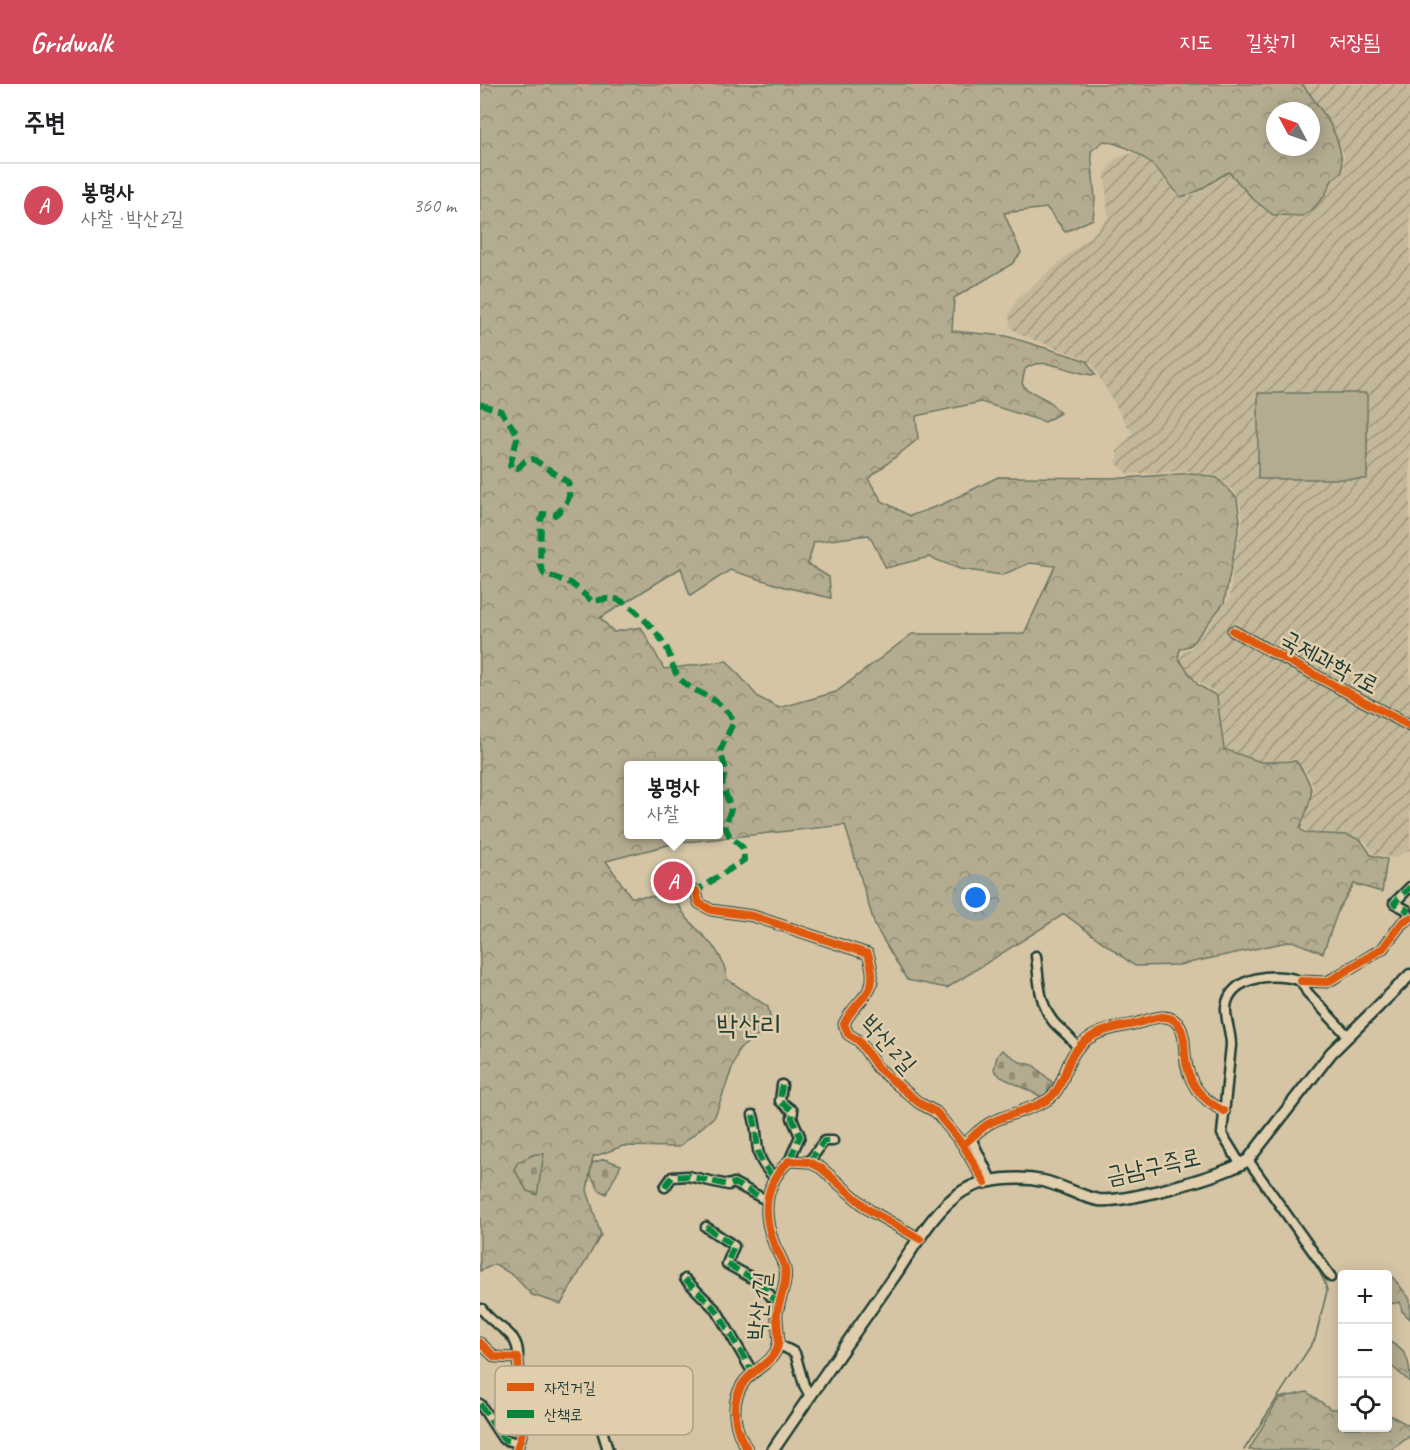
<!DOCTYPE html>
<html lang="ko">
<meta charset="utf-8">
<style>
:root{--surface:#fff;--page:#f2f2f2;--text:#202124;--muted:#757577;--line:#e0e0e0;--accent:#d1495b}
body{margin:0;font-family:Caveat,"Poor Story",sans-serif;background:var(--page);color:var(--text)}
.controls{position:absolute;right:18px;bottom:18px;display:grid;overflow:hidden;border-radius:6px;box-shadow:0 3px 15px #0003}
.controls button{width:54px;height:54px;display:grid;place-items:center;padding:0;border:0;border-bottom:2px solid var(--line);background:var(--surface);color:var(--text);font:30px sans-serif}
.compass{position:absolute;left:786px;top:18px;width:54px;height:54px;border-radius:50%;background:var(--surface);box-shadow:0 3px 15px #0003;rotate:311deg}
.you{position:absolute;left:496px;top:814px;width:21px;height:21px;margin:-15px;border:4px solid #fff;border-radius:50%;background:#1a73e8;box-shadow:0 0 0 9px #1a73e833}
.badge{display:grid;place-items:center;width:39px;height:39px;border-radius:50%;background:var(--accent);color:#fff;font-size:20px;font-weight:700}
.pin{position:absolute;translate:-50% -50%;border:3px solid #fff;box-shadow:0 2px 6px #0006}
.popup{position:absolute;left:144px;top:677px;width:99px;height:78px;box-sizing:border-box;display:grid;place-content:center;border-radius:6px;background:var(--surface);filter:drop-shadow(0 2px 4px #0005);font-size:20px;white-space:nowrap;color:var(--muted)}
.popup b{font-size:22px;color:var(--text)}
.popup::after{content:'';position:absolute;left:50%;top:100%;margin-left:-12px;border:12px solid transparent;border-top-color:var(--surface)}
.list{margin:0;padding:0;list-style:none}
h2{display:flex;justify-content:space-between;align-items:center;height:78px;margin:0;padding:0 24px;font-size:26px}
h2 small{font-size:20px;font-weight:400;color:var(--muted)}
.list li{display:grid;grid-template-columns:39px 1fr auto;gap:18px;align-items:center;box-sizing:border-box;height:84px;padding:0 24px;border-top:2px solid var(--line)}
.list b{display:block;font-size:22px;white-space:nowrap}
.list p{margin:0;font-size:20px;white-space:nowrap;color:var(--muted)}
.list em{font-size:20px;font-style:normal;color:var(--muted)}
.icon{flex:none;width:33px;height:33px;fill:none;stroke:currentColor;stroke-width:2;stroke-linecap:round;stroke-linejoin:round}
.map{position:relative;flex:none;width:930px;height:1366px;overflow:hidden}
header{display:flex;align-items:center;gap:36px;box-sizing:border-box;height:84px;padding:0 30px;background:var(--accent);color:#fff}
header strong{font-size:28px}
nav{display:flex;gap:33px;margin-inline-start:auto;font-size:21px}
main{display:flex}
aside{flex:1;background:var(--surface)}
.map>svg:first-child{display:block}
.industrial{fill:url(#industrial-furrows)}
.grass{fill:#b4ac90;stroke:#6a7462;stroke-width:1.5}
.forest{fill:url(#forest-crowns);stroke:#6a7462;stroke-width:1.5;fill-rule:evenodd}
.cemetery{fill:url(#cemetery-stones);stroke:#6a7462;stroke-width:1.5}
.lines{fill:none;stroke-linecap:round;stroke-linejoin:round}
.stream{stroke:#5d6b5a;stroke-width:1.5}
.minor-casing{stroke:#1f3d34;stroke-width:13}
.major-casing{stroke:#1f3d34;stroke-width:15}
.minor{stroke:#e1ceac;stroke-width:8}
.major{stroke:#e1ceac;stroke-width:10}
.quiet{stroke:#00873e;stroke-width:6;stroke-dasharray:12 6;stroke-linecap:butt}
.cycleway-casing{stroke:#e1ceac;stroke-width:11}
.cycleway{stroke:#de580e;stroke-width:8}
.labels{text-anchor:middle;stroke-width:5;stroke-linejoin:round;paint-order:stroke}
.street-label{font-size:24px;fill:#1f3d34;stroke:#e1ceac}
.quarter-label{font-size:27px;fill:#1f3d34;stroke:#e1ceac}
.key{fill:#e1ceac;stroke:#a7a288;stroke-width:1.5}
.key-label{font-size:16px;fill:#1f3d34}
</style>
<header>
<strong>Gridwalk</strong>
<nav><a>지도</a><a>길찾기</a><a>저장됨</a></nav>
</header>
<main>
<aside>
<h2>주변<small></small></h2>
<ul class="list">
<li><span class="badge">A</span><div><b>봉명사</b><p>사찰 · 박산2길</p></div><em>360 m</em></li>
</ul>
</aside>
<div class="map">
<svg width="930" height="1366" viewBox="0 0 930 1366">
<defs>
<pattern id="industrial-furrows" width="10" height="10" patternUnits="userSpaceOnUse" patternTransform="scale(1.5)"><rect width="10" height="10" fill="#c4b89a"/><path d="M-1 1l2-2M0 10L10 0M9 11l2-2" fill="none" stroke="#9f977e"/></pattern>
<pattern id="forest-crowns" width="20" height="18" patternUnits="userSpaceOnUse" patternTransform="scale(1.5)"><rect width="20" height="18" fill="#b4ac90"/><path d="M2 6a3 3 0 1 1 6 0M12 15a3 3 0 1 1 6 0" fill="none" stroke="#928d76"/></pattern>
<pattern id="cemetery-stones" width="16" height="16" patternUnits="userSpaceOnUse" patternTransform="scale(1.5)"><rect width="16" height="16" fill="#b4ac90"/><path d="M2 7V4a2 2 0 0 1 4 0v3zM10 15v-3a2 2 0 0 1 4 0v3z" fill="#928d76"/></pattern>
</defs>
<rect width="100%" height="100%" fill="#d5c5a5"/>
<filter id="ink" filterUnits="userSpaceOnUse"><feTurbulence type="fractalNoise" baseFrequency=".0167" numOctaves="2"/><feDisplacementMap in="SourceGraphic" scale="12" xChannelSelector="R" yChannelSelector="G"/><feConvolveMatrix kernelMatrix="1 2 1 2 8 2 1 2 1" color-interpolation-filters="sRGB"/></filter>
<g filter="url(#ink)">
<path class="industrial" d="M822 0H930V766L915 774 894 770 885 757 867 750 827 748 822 744 834 707 830 693 815 675 781 677 744 664 739 616 735 608 718 598 705 584 700 574 703 566 711 565 717 558 750 513 753 480 763 436 760 418 755 408 736 392 708 387 648 390 637 380V367L652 350 613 282 606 275 541 251 531 244 529 231 537 215 616 147 628 133 625 90 635 74 654 69 670 78 699 114 715 111 728 99 749 88 773 116 794 132 823 133 832 126 845 111 852 96 863 88 864 70 843 26Z"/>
<path class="grass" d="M778 309H887V395H778Z"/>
<path class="forest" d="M0 0H822C842 26 864 53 862 88L852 96 845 111 832 126 823 132 793 131 773 115 749 88C732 96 719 110 700 113 679 85 660 63 624 57L611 67 615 115 613 135 585 148 567 124 524 129 541 169 532 180 474 214 472 247 526 252 592 272 607 277 615 291C592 291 565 270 545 285L542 299 546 305 569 317 580 329 565 338 501 318 436 332 438 355 388 395 402 417 430 432 463 420 518 393 644 394 713 389 737 394 757 414 760 437 750 489 744 519 711 561 700 565 698 574 718 601 737 612 744 665 781 678 816 677C839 709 832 710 820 745L826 749 867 751 881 756 891 771 907 775 902 808 874 800 859 824 843 869 812 857 699 881 655 882 584 830 467 904 427 896 395 842 365 741 196 759 126 777 151 813C165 813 184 810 196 819 201 822 203 830 207 834 226 857 242 863 247 895L288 923 292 942 259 965 235 1032 199 1063 143 1062 113 1073 107 1106 121 1151 81 1220 52 1211 34 1192 15 1180 0 1187ZM795 27H831V63H795ZM389 451 406 484 449 473 480 485 522 491 550 479 575 482 544 550H432L356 608 299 624 278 613 247 577 184 585 161 543 134 548 120 534 201 484 210 512 250 486 305 503 351 514 349 493 328 480 334 458ZM148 682H238V750H148Z
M908 1191H911L930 1215V1235L922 1227 920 1218 908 1220Z
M908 1257C928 1267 930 1276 930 1298L908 1279Z
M827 1308 851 1325H862V1344H908V1330L930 1342V1352L911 1366H769L799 1314Z"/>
<path class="cemetery" d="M522 966 540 978 553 981 573 999 575 1003 567 1013H562L521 993 514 986 517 972Z
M55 1070H64L57 1111 47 1107 34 1085 38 1078Z
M124 1075 141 1081 126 1110 119 1106 110 1090 112 1079Z"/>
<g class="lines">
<path class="stream" d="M764 1366 835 1255 847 1207C845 1186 784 1107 769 1086"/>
<g class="minor-casing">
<path id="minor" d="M753 547 930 642
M216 807 219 819 231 826 273 832 388 870C402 913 378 910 364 940L368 950 379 957 397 983 439 1019 456 1028 483 1061 505 1099
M929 834 927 826 914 819 930 803
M556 872C559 894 558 916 572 936 580 947 591 951 597 964
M821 897 847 898 856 893 903 864 922 839 930 834
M302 1001 300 1017 313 1027 312 1034 320 1052 309 1077
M273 1031C281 1060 270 1070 295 1094
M491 1054 512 1098
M483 1061C493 1053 501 1043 512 1038 530 1029 549 1027 567 1016 585 1004 584 980 597 965 611 947 634 944 654 940 669 937 689 924 700 943 705 951 704 961 705 970 707 998 720 1015 744 1027
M768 1076 851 1193
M329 1078 344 1057H353
M761 1081 742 1050 751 961C751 948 745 935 746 923 750 891 797 888 821 897L827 908 867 951
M185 1103 192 1093 208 1092 248 1101 254 1099 286 1116
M226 1143 254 1162 247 1180 279 1198 299 1222
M205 1195 237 1227 270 1284 276 1287
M2 1225C14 1245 40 1246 38 1274
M0 1259 15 1273 38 1274 43 1345 37 1366
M298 1260 315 1269 324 1301 330 1312
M41 1298 84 1313 99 1324 121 1343 128 1366
M0 1320 23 1355 38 1359
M268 1366C254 1347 249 1318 264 1298 274 1284 294 1279 298 1261 300 1252 296 1239 297 1229 299 1215 308 1199 305 1185 303 1176 297 1168 294 1160 282 1129 284 1100 309 1077L329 1078 341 1084 389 1126 440 1155"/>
</g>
<g class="major-casing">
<path id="major" d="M293 1366C333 1307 374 1249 415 1191 434 1163 454 1125 483 1107 504 1094 540 1092 563 1097 582 1101 600 1113 619 1116 646 1119 745 1091 768 1076L851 969 930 891"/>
</g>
<use href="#minor" class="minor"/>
<use href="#major" class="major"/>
<path class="quiet" d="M0 320 21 327 38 351 30 382 38 384 45 377 53 375 88 398C92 413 87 421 75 431L63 430 61 436 60 480 64 490 91 499 112 517C119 516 128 514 135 515 150 517 177 548 185 561 191 570 191 582 197 591 210 611 237 608 254 637L240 667 246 686 242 699 251 725 245 742 249 751 263 764 264 776 216 807
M929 834 927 826 914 819 930 803
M302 1001 300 1017 313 1027 312 1034 320 1052 309 1077
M273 1031C281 1060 270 1070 295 1094
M329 1078 344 1057H353
M185 1103 192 1093 208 1092 248 1101 254 1099 286 1116
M226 1143 254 1162 247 1180 279 1198 299 1222
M205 1195 237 1227 270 1284 276 1287
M0 1320 23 1355 38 1359"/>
<g class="cycleway-casing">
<path id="cycleway" d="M753 547 930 642
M216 807 219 819 231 826 273 832 388 870C402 913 378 910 364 940L368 950 379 957 397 983 439 1019 456 1028 483 1061 505 1099
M821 897 847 898 856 893 903 864 922 839 930 834
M483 1061C493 1053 501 1043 512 1038 530 1029 549 1027 567 1016 585 1004 584 980 597 965 611 947 634 944 654 940 669 937 689 924 700 943 705 951 704 961 705 970 707 998 720 1015 744 1027
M0 1259 15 1273 38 1274 43 1345 37 1366
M268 1366C254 1347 249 1318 264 1298 274 1284 294 1279 298 1261 300 1252 296 1239 297 1229 299 1215 308 1199 305 1185 303 1176 297 1168 294 1160 282 1129 284 1100 309 1077L329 1078 341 1084 389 1126 440 1155"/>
</g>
<use href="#cycleway" class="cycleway"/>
</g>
</g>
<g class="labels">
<g class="street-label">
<text transform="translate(850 578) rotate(28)" y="8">국제과학1로</text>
<text transform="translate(409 960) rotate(48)" y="8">박산2길</text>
<text transform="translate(673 1082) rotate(-12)" y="8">금남구즉로</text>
<text transform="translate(279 1222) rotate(-84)" y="8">박산1길</text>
</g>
<g class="quarter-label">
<text x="269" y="950">박산리</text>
</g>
</g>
<rect x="15" y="1282" width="198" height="69" rx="9" class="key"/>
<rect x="27" y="1299" width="27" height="8" fill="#de580e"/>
<rect x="27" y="1326" width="27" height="8" fill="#00873e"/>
<g class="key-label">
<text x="64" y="1309">자전거길</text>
<text x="64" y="1336">산책로</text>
</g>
</svg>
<div class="controls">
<button>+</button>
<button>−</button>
<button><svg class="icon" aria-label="locate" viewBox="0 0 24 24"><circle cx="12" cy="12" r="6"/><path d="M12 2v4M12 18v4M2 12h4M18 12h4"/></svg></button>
</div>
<svg class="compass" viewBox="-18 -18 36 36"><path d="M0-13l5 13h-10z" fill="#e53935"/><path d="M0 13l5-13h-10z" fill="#757577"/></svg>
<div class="you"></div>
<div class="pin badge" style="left:193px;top:797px">A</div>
<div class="popup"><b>봉명사</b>사찰</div>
</div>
</main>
